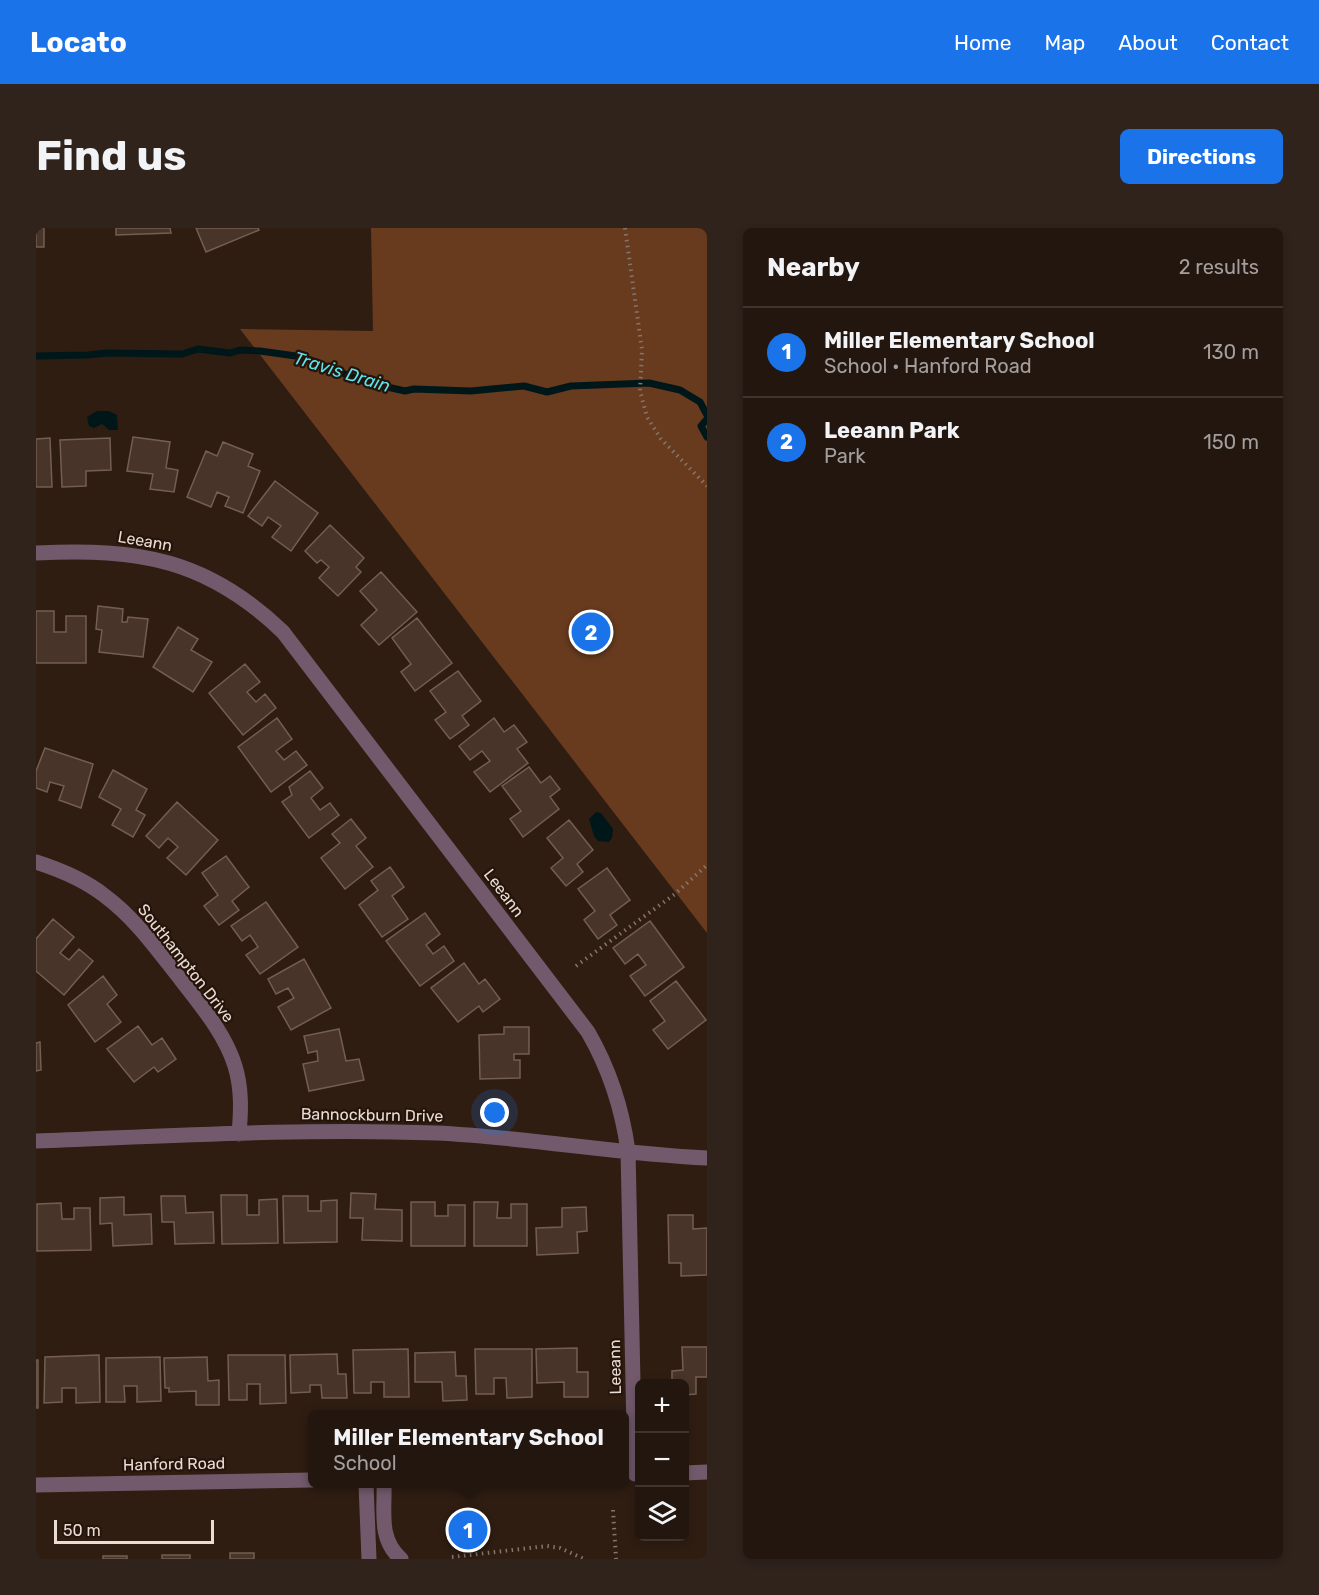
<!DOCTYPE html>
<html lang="en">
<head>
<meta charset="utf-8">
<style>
	:root { --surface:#23160e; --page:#2f231c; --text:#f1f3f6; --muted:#a39f9e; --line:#40352e; --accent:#1a73e8 }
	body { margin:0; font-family:Rubik,sans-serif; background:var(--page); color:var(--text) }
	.controls { position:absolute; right:18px; bottom:18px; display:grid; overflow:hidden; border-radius:9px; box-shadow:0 3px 9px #0003 }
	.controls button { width:54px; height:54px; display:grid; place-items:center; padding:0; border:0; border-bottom:2px solid var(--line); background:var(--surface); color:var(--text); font:30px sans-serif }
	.scale { position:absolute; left:18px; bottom:15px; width:160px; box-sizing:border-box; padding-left:6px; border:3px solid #e9dcd5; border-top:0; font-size:16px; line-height:21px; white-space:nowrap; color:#e9dcd5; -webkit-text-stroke:4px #251409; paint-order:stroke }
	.you { position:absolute; left:459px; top:885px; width:21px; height:21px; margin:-15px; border:4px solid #fff; border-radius:50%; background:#1a73e8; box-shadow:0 0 0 9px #1a73e833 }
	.badge { display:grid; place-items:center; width:39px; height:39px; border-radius:50%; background:var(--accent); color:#fff; font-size:20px; font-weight:700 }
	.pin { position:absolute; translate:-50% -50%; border:3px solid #fff; box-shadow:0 2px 6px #0006 }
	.popup { position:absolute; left:272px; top:1182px; width:321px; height:78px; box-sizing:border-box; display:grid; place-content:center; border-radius:9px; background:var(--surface); filter:drop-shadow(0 2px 4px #0005); font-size:20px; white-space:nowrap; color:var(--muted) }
	.popup b { font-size:22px; color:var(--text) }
	.popup::after { content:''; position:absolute; left:50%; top:100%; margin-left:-12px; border:12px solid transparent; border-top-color:var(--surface) }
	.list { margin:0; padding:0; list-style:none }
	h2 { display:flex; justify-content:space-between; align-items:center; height:78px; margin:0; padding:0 24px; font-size:26px }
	h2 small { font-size:20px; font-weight:400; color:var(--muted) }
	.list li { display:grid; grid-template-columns:39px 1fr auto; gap:18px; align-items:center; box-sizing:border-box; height:90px; padding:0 24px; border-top:2px solid var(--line) }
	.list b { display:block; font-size:22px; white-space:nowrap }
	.list p { margin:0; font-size:20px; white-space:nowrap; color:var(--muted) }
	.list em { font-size:20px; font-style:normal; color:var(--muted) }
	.icon { flex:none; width:33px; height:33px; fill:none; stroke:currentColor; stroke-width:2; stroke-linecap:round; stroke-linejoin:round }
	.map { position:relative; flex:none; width:671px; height:1331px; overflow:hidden; border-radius:9px }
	header { display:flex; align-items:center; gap:36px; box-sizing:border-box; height:84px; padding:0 30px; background:var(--accent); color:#fff }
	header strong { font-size:28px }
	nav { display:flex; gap:33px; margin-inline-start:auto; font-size:21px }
	.intro { display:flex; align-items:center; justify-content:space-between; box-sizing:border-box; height:144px; padding:0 36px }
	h1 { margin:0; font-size:42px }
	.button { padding:15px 27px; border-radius:9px; background:var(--accent); color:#fff; font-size:21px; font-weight:700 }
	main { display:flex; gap:36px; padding:0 36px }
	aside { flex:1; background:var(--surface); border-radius:9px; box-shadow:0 3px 9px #0003 }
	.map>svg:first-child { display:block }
</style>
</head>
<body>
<header>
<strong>Locato</strong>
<nav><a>Home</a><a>Map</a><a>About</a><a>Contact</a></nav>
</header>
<div class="intro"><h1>Find us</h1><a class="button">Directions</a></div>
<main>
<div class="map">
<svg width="671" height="1331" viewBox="0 0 671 1331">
	<rect width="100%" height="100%" fill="#2f1d12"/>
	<path fill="#683b1f" d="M335 0H671V705L204 101 337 103Z"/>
	<path fill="#00171a" d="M61 183H73L81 187 82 202H73L66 196 58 200 53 198 51 189Z
		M560 584 565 585 577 601 576 610 573 614 562 613 558 608 553 591Z"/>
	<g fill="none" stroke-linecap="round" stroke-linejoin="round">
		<path stroke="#00171a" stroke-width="7" d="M0 128 52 127 71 125 146 126 162 121 194 125 204 122 224 123 267 129 329 154 369 163 378 161 435 163 488 158 511 164 535 158 613 155 644 162 664 174 671 187
			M671 191 665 198 671 209"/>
	</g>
	<path fill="#483429" stroke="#745e52" stroke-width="1.5" d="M0 0H8V19H0Z
		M80 0H134L135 5 80 7Z
		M160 0H222L223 2 170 24Z
		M97 209 134 214 130 240 142 242 138 264 114 261 117 246 91 243Z
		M14 210 16 259H0V211Z
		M74 210 75 242 50 243V258L26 259 24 212Z
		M187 214 217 226 212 238 224 243 207 285 189 278 193 269 181 264 175 279 151 269 170 223 181 228Z
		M239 253 282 285 255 323 236 309 245 298 232 289 226 298 212 288Z
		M294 297 328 330 320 339 325 344 302 368 283 350 293 339 285 332 281 335 269 323Z
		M345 344 381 384 343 417 325 397 341 382 324 363Z
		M62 378 87 381 86 394H91L92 389 112 391 107 429 63 424 66 402 60 401Z
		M0 383H18V404H30V388H50V435H0Z
		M381 390 416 435 379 463 365 444 375 436 356 410Z
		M142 399 162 411 155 422 176 434 157 464 117 439Z
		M209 436 224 454 211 464 220 474 229 466 240 480 207 507 173 465Z
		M422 443 445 473 426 488 433 497 414 511 399 492 410 484 394 463Z
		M241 490 256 511 240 523 248 532 260 523 271 537 235 564 202 519Z
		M458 490 468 504 478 497 491 514 481 521 492 535 454 564 438 544 454 533 446 523 434 532 423 518Z
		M9 520 57 536 45 580 23 572 28 558 14 554 11 564 0 560V543Z
		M493 539 505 555 514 548 524 561 514 569 523 581 487 609 474 591 485 583 466 558Z
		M77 542 111 561 100 582 109 587 97 609 76 597 85 581 63 569Z
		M274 543 287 560 275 570 284 582 294 575 303 587 273 610 246 574 256 567 253 559Z
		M141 574 182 612 150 647 131 630 142 619 132 610 123 620 110 608Z
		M315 591 330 610 320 618 337 639 309 661 285 630 304 615 296 606Z
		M533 592 557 622 541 636 547 644 530 658 515 640 527 630 511 610Z
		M190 628 213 659 196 673 203 682 183 697 168 678 182 667 166 645Z
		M354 639 368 659 356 668 372 691 346 709 323 677 342 662 335 653Z
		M571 640 594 672 574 687 581 697 562 711 548 692 559 683 542 661Z
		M230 674 262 719 224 746 210 727 222 719 214 707 206 713 195 698Z
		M389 685 404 706 390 717 397 726 408 718 418 733 384 758 350 713Z
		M17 691 38 709 24 725 33 732 43 721 57 733 28 767 0 743V711Z
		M614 693 648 739 609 768 594 748 610 737 602 726 589 736 577 720Z
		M268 731 295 780 255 802 242 779 258 770 252 760 240 766 232 751Z
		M428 735 443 756 449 751 464 771 447 784 443 778 422 794 395 760Z
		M67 748 81 767 71 776 85 794 59 814 32 777Z
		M640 753 670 792 632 821 617 802 629 793 614 773Z
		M102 798 116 817 126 810 140 831 122 844 118 839 98 854 71 821Z
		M468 799H493V826H478V832H484V850L444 851 443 807 468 806Z
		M303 801 310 833 323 831 328 852 273 863 267 836 282 833 281 823 272 825 268 808Z
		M4 814 5 842 0 843V815Z
		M315 965 340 966 339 981 366 982V1013L326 1012 327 990H314Z
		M185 967H211V987H223V972L241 971 242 1015 186 1016Z
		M125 968H149L150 985 177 984 178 1015 139 1016 138 994H126Z
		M247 968H272V983H285V973L301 972V1014L248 1015Z
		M88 969V987L115 986 116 1016 77 1018 76 995 64 996V970Z
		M375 974H399V988H412V977H429V1018H375Z
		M438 974H462L461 990H475V976H491V1018H438Z
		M25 975 26 991H38V980H54L55 1022 1 1023V976Z
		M550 979 551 1003 541 1004 542 1025 501 1027 500 1000 526 999V980Z
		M632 987H657V1001L671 1000V1047L645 1048V1035H633Z
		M646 1119H671V1149H660V1166L648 1167V1156H636V1143L647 1142Z
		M541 1120V1144H552V1169H528V1154L501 1155 500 1121Z
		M372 1121 373 1169H348V1154H335V1165H318L317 1122Z
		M439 1121H496V1169L471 1170 470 1150H458V1166H440Z
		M419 1124 420 1148H430L431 1172 407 1173 406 1154H379V1125Z
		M301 1126 302 1146H310L311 1170H286L285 1157H274V1164L255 1165 254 1127Z
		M63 1127 64 1174 40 1175V1160H26V1174L8 1175 9 1129Z
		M192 1127H249L250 1175 224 1176V1156H211V1172H193Z
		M124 1129 125 1173 101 1174V1158H88L89 1174H70V1130Z
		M171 1129 172 1153 183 1152V1177H160V1163L133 1164V1160H129L128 1130Z
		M0 1132H2V1180H0Z
		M194 1325H218V1331H194Z
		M126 1327H154V1331H126Z
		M67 1328H91V1331H67Z"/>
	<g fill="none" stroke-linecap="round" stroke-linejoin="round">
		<path stroke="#85756c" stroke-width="4" stroke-dasharray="1.5 4.5" stroke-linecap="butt" d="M589 0 606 122 604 163 611 189 625 211 671 258
			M540 738 639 666 671 637
			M577 1282 580 1331
			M416 1329 511 1318 524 1320 548 1331"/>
		<path stroke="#725a6c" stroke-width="15" d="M0 325C103 320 171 331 247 404L552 804C574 842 586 879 592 923L599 1246
			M0 634C25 642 49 652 69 668 100 691 122 723 146 753 166 779 189 806 199 838 206 861 205 883 203 906
			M0 913C133 908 267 900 400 905 491 909 580 926 671 930
			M648 1245 671 1244
			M330 1256 333 1331
			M348 1256C349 1283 342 1311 365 1331
			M0 1257 276 1252"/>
	</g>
	<g text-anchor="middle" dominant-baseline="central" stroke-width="4.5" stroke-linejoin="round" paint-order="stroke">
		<g font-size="16" fill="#e9dcd5" stroke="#251409">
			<text transform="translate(109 313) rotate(10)">Leeann</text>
			<text transform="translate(468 665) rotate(53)">Leeann</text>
			<text transform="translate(150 735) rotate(52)">Southampton Drive</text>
			<text transform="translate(336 887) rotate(1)">Bannockburn Drive</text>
			<text transform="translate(579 1139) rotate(-91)">Leeann</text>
			<text transform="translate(138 1236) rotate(-1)">Hanford Road</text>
		</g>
		<g font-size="18" font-style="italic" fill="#5ae4f0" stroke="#251409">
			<text transform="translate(306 144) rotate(17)">Travis Drain</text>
		</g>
	</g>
</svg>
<div class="controls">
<button>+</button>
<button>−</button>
<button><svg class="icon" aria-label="layers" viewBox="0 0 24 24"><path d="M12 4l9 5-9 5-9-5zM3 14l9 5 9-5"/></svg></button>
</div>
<div class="scale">50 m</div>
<div class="you"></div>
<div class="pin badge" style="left:432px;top:1302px">1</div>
<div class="popup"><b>Miller Elementary School</b>School</div>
<div class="pin badge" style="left:555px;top:404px">2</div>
</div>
<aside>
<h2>Nearby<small>2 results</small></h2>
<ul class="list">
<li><span class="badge">1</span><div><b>Miller Elementary School</b><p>School · Hanford Road</p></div><em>130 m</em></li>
<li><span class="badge">2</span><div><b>Leeann Park</b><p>Park</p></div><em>150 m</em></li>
</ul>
</aside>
</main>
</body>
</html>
